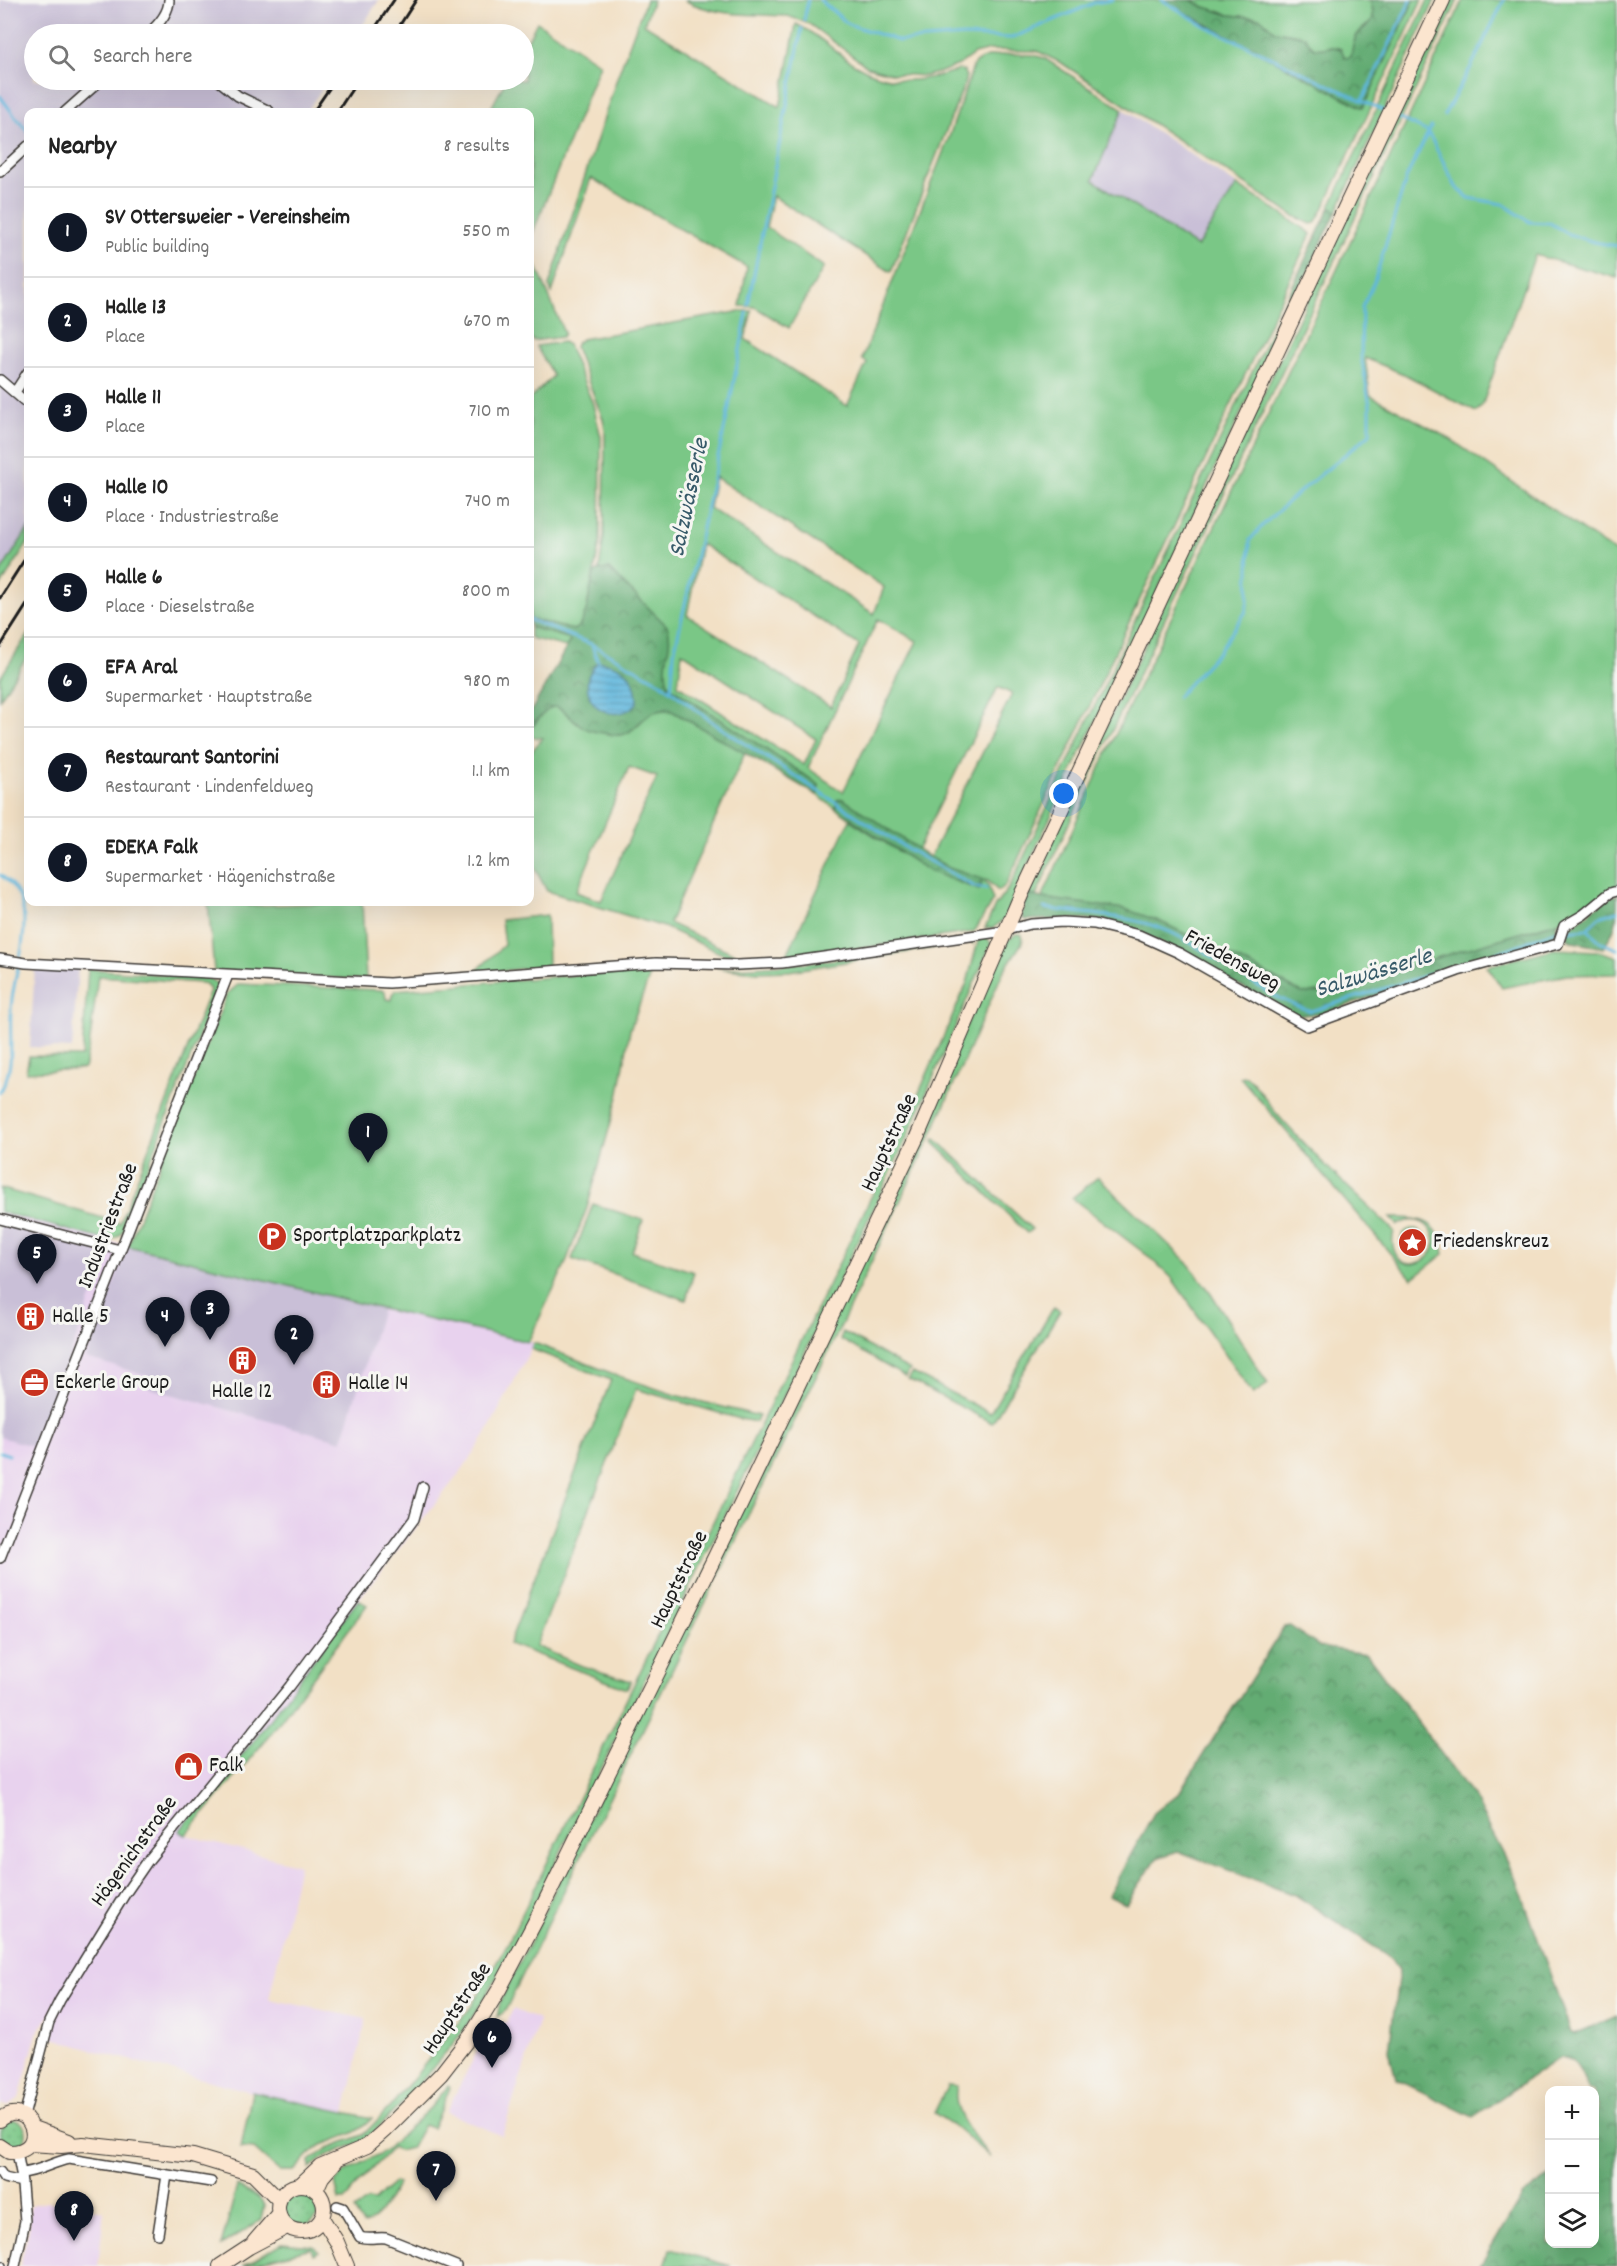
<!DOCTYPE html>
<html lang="en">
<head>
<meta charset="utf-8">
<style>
	:root { --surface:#fff; --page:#f2f2f2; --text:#222; --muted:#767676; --line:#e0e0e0; --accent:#111827 }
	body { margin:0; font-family:Dekko,sans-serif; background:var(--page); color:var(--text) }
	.controls { position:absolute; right:18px; bottom:18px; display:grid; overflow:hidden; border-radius:12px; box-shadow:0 6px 24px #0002 }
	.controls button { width:54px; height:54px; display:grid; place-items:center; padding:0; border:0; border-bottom:2px solid var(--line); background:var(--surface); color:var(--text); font:30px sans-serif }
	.you { position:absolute; left:1064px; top:794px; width:21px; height:21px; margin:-15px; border:4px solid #fff; border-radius:50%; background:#1a73e8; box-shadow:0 0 0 9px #1a73e833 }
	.badge { display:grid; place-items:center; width:39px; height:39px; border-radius:50%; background:var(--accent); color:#fff; font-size:20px; font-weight:700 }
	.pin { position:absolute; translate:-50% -50px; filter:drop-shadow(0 2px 3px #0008) }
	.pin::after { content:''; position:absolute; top:32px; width:21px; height:18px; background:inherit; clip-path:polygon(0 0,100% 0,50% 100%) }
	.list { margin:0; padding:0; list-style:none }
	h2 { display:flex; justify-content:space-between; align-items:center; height:78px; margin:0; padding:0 24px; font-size:26px }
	h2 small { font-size:20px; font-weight:400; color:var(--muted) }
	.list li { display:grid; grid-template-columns:39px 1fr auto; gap:18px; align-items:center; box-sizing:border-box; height:90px; padding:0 24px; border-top:2px solid var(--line) }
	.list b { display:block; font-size:22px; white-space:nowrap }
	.list p { margin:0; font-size:20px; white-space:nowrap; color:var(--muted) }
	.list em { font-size:20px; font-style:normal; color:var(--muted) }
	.icon { flex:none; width:33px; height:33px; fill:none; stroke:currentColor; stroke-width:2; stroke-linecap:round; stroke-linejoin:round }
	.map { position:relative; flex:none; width:1617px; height:2266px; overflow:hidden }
	.search { position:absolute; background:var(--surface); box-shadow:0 6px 24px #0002; left:24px; top:24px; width:510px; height:66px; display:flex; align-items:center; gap:15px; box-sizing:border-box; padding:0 21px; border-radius:33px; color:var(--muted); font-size:22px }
	.panel { position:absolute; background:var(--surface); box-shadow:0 6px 24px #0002; left:24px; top:108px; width:510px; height:798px; border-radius:12px }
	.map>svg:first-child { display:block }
</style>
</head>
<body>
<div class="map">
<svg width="1617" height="2266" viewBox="0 0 1617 2266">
	<defs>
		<pattern id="forest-crowns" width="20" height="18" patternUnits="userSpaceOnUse" patternTransform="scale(1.5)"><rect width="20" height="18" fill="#63ac73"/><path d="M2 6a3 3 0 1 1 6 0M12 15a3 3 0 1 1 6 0" fill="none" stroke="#518b5e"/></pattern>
		<pattern id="garden-dots" width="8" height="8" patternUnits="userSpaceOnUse" patternTransform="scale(1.5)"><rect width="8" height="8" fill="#7ac786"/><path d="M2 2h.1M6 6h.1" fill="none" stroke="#69aa73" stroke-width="1.8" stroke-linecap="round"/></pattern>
		<pattern id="water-rules" width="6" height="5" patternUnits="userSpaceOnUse" patternTransform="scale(1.5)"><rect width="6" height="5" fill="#60b7dd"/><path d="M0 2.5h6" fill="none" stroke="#4e94b2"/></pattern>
	</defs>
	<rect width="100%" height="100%" fill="#f6f6f2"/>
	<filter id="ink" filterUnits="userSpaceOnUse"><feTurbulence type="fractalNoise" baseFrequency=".0167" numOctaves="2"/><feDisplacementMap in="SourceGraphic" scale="12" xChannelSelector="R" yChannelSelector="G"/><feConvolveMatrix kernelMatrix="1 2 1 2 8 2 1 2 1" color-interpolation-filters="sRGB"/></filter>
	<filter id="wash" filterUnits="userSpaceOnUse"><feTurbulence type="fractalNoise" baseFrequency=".008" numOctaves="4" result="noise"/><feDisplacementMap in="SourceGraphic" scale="24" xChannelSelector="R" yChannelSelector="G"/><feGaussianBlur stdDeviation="1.35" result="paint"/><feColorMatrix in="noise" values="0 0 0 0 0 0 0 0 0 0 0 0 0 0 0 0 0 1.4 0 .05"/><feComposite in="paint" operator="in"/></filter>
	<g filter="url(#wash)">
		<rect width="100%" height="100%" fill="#f2e0c5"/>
		<path fill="#e8d2ee" d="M0 1212 100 1239 382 1309 534 1343 485 1436 459 1474 358 1600 255 1739 179 1831 186 1835 299 1865 269 1999 366 2019 345 2112 252 2092 92 2050 50 2037 59 2003 37 2033 19 2098 9 2106 0 2105Z
			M513 2009 539 2020 502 2136 446 2112 489 2029 507 2022Z
			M48 2202 104 2211 98 2266H20L29 2229 30 2205Z"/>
		<path fill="#c9bfd7" d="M0 0H379L357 34H34V80H328L306 112H28V529L0 573Z
			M1123 109 1237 185 1197 247 1092 180Z
			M35 966 78 969 72 1049 30 1047Z
			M0 1224 96 1249 104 1263 36 1447 0 1437Z
			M128 1246 382 1309 342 1441 149 1388 152 1377 86 1358Z"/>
		<path fill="#7ac786" stroke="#4b7251" stroke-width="1.5" fill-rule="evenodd" d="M646 0H653L644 24 780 107 796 24C818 34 834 51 854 64 890 86 921 83 958 70L964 71 966 76 964 85 891 272 773 196 766 227 824 267 789 328 755 307 740 306 747 267 591 178 552 293 549 286 618 75Z
			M684 0H1161L1363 107 1414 0H1422L1323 209 1315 223 1311 224 1292 215 1063 64 1037 51 990 50 974 54 960 64 941 72 925 76 894 74 868 67 809 24 788 16C752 14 717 17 684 0Z
			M1191 0H1370C1379 30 1367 18 1356 37 1353 42 1352 51 1351 57L1345 58 1341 49C1320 41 1319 60 1304 36L1275 31 1260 18 1229 15 1202 6Z
			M1428 0H1435L1336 213 1333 209H1329Z
			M1450 0H1458L1085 788 1036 896 1027 894Z
			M1463 0H1617V278L1535 255 1482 406 1476 412 1406 375 1365 358 1370 395 1450 439 1617 554V888L1579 914 1557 922 1322 992 1302 993 1255 968 1042 898 1103 761 1381 177Z
			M537 22 600 64 530 240V112H489L506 80H524V47Z
			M1012 54 1033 55 1044 58 1123 109 1093 180 1197 247 1237 185 1308 231 1311 234 1006 885 998 891 988 881 984 880 988 885 993 900 976 929 973 932 785 959 850 820 929 871 979 890 981 888 930 857 1012 694 998 687 918 849 843 799 837 800 836 809 817 795 819 785 805 775 669 686 665 676V666L609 569 599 570 604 536 605 431 603 419 575 347 577 342 582 339 742 311H752L745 339 847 406 867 363 862 359 949 137 974 64C984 55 998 55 1012 54ZM715 477 884 587 874 614 709 508ZM701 544 859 645 831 707 687 615ZM878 619 917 641 843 792 808 768ZM682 652 816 739 804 765 678 685Z
			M530 250 564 333 562 337 533 341 530 336Z
			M1286 300 1288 303H1293L1033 854 1005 919 993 928H985L995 906 1010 886Z
			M563 342 568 345 593 404 601 437 600 542 586 612 579 627 573 630 530 619V399L553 376 536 346Z
			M28 529V543L0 587V573Z
			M530 627 568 638 570 641 566 647 530 638Z
			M28 634V655L0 699V678Z
			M552 706C567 710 567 716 578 724 583 728 608 734 615 735 640 737 642 704 672 711L745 753 669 923 739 956 758 961 734 963 729 957 664 927 547 891 530 859V753L543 738 530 737V727L533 726 546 709ZM629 767 657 777 601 901 576 892Z
			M208 902H250L249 906 362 902 366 980 214 971Z
			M547 915 548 966 473 974 504 945 501 920Z
			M1016 934H1021L1023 938 1022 943 1003 972 930 1138 839 1330 508 2005 505 2011 497 2017 500 2002 526 1950 1006 942Z
			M987 937 991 944 908 1136 795 1373 516 1943 486 1996 461 2034 411 2094 375 2131 363 2141 326 2156 310 2168V2161L328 2148 363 2135 391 2106 471 2007 509 1941 893 1152 967 983 978 941 980 938Z
			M973 939V944L971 942 789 971 757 972 717 968C804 967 888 952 973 939Z
			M1554 949 1598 951 1615 956 1617 957V974L1567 975 1502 988 1487 966Z
			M88 969 208 978 217 984V989L124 1229 120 1235 109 1241 0 1212V1188L120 1223 210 990 206 984 201 983 98 976 90 1041 84 1069 26 1072 29 1056 82 1057Z
			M645 969 649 974V978L630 1030 619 1093 587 1208 565 1265 528 1342 382 1309 128 1246 227 994 239 984 382 990 385 991 386 999 391 1000 392 994 396 990Z
			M1244 1076C1252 1077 1269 1105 1276 1113 1312 1155 1354 1192 1394 1231 1388 1251 1402 1273 1424 1260 1449 1244 1426 1208 1398 1225L1391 1218C1421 1217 1440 1220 1444 1254L1412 1279 1240 1077Z
			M935 1138 1032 1229 1027 1233 933 1142Z
			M1098 1177 1188 1263 1211 1293 1268 1384 1253 1394 1171 1277 1152 1259 1072 1198Z
			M593 1204 643 1220 632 1252 694 1272 686 1300 572 1259Z
			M1401 1241a12 12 0 1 1 24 0a12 12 0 1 1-24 0Z
			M1054 1307 1060 1311 992 1423 908 1379 913 1373 990 1413Z
			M843 1332 910 1370 905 1377 840 1339Z
			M534 1343 619 1376 675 1395 759 1416 756 1422 740 1419 636 1389 536 1646 582 1666 631 1681 627 1689 509 1644 611 1380 531 1349Z
			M358 1600 367 1605 269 1736 186 1835 179 1831 255 1739Z
			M948 2085 957 2086C950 2113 975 2137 990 2157L953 2125 934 2113Z
			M448 2086 450 2088 432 2128 424 2125 411 2148 399 2151 393 2147 352 2190 350 2195 345 2200H339L335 2182 344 2173 386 2150 430 2108Z
			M252 2092 372 2118C356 2136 343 2136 322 2145 310 2151 303 2162 294 2171H279L254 2149 241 2148Z
			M394 2182 398 2184C391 2194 376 2224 363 2225L354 2210 368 2200 375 2201Z
			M237 2186 259 2198 264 2205 261 2220 221 2246Z
			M282 2243 313 2246 319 2251 313 2254 311 2248 243 2266Z
			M670 2249 731 2266H665Z"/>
		<path fill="url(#forest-crowns)" stroke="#406448" stroke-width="1.5" d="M1161 0H1191L1202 6 1229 15 1260 18 1275 31 1304 36C1319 60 1320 41 1341 49L1345 58 1351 57C1352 51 1353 42 1356 37 1368 18 1379 29 1370 0H1414L1363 108Z
			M1333 208 1336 213 1293 303H1288L1286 300 1329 209Z
			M609 569 667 626C675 642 660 664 669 686L805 775 819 785 817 795 672 711C642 704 639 737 615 735 604 733 587 732 579 724 554 703 556 699 532 726L530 727V713L570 641 568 638 530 627V619L573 630 579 627 586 612 594 573 599 570Z
			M843 799 930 857 949 868 982 879 981 888 979 890 929 871 836 809 837 800Z
			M1027 894 1042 898 1125 909 1159 921 1255 968 1302 993 1322 992 1557 922 1556 934 1541 945 1445 971 1323 1014 1297 1015 1283 1009 1138 931 1110 922 1084 919 1025 920 1021 916Z
			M1617 895C1617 918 1617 930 1603 948L1573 942 1568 939 1567 933 1571 926 1612 896Z
			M1290 1626 1320 1647 1367 1654 1473 1796 1517 1880 1571 2033 1575 2034 1617 2016V2266H1480L1523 2195 1549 2177 1550 2244H1594V2136L1597 2106 1595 2100 1594 2090H1589C1582 2077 1577 2055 1559 2058L1473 2117 1396 2079 1389 2051 1399 1970 1387 1955 1297 1896 1178 1851 1157 1858 1126 1904 1108 1896 1154 1813 1179 1793 1284 1627Z"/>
		<path fill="url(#garden-dots)" stroke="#4b7251" stroke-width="1.5" d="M0 2133a13 13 0 1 1 26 0a13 13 0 1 1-26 0Z
			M283 2208a18 18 0 1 1 36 0a18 18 0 1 1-36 0Z"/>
		<path fill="url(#water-rules)" stroke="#3e6a7c" stroke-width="1.5" d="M598 661C624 666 637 674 637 703 617 726 582 708 588 678 589 672 594 666 598 661Z"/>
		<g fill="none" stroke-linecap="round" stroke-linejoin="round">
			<path stroke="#60b7dd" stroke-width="3" d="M820 0 848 24 899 41 965 36 1012 38 1094 3 1113 0
				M1162 0 1205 26 1386 112
				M804 20 808 0
				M0 96 14 115 28 131
				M1362 101 1411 0
				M1444 115 1471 67 1504 0
				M1394 116 1428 132 1456 187 1469 198 1503 204 1530 222 1550 223 1568 234 1594 242 1617 246
				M748 305 802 28
				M530 620 591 644 661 683 715 724 906 848 975 887 986 889
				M592 646 598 661
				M671 691 674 653 727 417 747 313
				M1177 697 1218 652 1245 613 1248 601 1250 540 1263 525 1291 499 1370 434V406L1361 356 1362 307 1374 282 1407 176 1431 127
				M0 875C46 903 12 970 11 1010 9 1038 16 1067 0 1092
				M1044 908C1086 915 1130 914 1170 932 1219 955 1259 995 1311 1011L1490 956 1552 932 1559 931
				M1587 929 1599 917 1617 911
				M1565 931 1587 929 1602 943 1617 949
				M0 1452 9 1455"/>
		</g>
	</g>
	<g filter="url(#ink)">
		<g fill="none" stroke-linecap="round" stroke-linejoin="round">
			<defs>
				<path id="street" d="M156 26 166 34
					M148 34C157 26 169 13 169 0
					M218 80 238 96 269 111
					M65 112 101 80
					M0 172 28 146
					M0 380 28 404
					M15 392 28 372
					M0 959 26 963 389 983 656 963 737 965 782 963 998 932 1031 924 1063 922 1094 924 1139 935 1179 953 1307 1026 1458 971 1558 944 1564 926 1583 915 1610 893 1617 891
					M0 1219 120 1250
					M0 1558 228 975
					M24 2116 49 2022 60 2000 125 1894 147 1862 290 1686 414 1519 423 1487
					M0 2172 4 2178 22 2182
					M21 2173C39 2172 52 2162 69 2159L211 2182
					M337 2206 343 2208 360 2237C368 2240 377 2237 386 2238L456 2266
					M158 2234 167 2175
					M0 2266H1
					M15 2266 25 2221 21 2173 17 2152"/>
				<path id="secondary" d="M0 2120C29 2095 52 2153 9 2152L0 2146
					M33 2128 69 2141
					M30 2144 61 2146 83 2144 193 2156 253 2174 279 2200
					M301 2184 320 2166 367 2146 385 2130 441 2074 472 2034 500 1988 537 1918 739 1508 917 1137 1022 893 1443 0
					M278 2208a23 23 0 1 1 46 0a23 23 0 1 1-46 0Z
					M316 2190 322 2177 336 2161
					M322 2218 337 2242 347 2266
					M254 2242 278 2214
					M220 2266 249 2247 287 2227"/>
			</defs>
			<use href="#street" stroke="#3c3935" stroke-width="12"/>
			<use href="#secondary" stroke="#3c3935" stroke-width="16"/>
			<use href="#street" stroke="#fff" stroke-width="9"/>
			<use href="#secondary" stroke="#fbe5cf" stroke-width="14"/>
			<path stroke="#1c1c1c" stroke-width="3" d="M371 34 394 0
				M394 34 416 0
				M313 112 335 80
				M337 112 358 80
				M0 598 28 554
				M0 647 28 603"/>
		</g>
	</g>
	<defs>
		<symbol id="parking-disc" viewBox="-11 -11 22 22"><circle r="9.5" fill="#c8321e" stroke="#f6f6f2"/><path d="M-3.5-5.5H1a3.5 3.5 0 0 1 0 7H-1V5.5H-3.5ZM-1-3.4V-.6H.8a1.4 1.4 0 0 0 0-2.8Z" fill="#fff"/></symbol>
		<symbol id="sight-disc" viewBox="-11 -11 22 22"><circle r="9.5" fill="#c8321e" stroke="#f6f6f2"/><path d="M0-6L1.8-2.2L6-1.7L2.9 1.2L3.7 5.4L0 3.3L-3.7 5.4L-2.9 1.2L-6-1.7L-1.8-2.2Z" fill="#fff"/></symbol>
		<symbol id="building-disc" viewBox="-11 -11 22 22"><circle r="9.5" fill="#c8321e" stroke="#f6f6f2"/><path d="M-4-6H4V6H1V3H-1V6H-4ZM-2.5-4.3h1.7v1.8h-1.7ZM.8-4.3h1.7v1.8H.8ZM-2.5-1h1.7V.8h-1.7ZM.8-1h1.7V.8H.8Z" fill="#fff"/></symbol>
		<symbol id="office-disc" viewBox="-11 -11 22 22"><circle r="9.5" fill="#c8321e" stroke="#f6f6f2"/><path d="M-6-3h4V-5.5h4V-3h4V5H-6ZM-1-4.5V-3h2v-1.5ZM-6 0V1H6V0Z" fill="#fff"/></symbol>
		<symbol id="shop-disc" viewBox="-11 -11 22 22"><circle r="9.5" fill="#c8321e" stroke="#f6f6f2"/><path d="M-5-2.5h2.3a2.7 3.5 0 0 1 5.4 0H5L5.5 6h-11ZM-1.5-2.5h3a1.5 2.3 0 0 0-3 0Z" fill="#fff"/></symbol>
	</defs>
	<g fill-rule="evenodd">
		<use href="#parking-disc" x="256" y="1220" width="33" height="33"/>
		<use href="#sight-disc" x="1396" y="1226" width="33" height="33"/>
		<use href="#building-disc" x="14" y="1300" width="33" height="33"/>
		<use href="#building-disc" x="226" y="1344" width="33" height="33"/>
		<use href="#office-disc" x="18" y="1366" width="33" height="33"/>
		<use href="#building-disc" x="310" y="1368" width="33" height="33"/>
		<use href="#shop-disc" x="172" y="1750" width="33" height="33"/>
	</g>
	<g text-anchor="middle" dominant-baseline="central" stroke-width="6" stroke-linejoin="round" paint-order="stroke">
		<g font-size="22" fill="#1c1c1c" stroke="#f6f6f2">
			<text transform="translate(1232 961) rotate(29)">Friedensweg</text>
			<text transform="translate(890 1143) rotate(-65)">Hauptstraße</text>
			<text transform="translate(109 1226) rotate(-69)">Industriestraße</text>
			<text transform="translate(680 1580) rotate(-64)">Hauptstraße</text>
			<text transform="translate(135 1852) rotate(-54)">Hägenichstraße</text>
			<text transform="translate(458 2009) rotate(-56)">Hauptstraße</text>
		</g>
		<g font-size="22" fill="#1c1c1c" stroke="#f6f6f2" text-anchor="start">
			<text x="293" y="1236">Sportplatzparkplatz</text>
			<text x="1433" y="1242">Friedenskreuz</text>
			<text x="52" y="1317">Halle 5</text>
			<text x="55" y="1383">Eckerle Group</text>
			<text x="348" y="1384">Halle 14</text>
			<text x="242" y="1392" text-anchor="middle">Halle 12</text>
			<text x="209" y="1766">Falk</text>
		</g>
		<g font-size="24" font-style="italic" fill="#375a69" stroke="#f6f6f2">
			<text transform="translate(690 498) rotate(-78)">Salzwässerle</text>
			<text transform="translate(1374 974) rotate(-17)">Salzwässerle</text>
		</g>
	</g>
</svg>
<div class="controls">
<button>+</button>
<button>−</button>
<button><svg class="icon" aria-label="layers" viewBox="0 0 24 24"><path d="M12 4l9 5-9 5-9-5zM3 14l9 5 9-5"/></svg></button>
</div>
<div class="you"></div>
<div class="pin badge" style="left:368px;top:1163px">1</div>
<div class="pin badge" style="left:294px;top:1365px">2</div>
<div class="pin badge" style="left:210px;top:1340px">3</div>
<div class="pin badge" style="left:165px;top:1347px">4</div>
<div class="pin badge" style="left:37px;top:1284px">5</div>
<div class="pin badge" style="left:492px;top:2068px">6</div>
<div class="pin badge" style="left:436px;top:2201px">7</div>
<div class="pin badge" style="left:74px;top:2241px">8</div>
<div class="search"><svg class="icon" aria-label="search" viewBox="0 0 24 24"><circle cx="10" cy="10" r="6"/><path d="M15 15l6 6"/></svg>Search here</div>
<section class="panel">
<h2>Nearby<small>8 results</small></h2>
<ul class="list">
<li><span class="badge">1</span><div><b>SV Ottersweier - Vereinsheim</b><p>Public building</p></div><em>550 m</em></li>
<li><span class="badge">2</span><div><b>Halle 13</b><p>Place</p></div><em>670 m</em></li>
<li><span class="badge">3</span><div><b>Halle 11</b><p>Place</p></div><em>710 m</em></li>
<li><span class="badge">4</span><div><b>Halle 10</b><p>Place · Industriestraße</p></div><em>740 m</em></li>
<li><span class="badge">5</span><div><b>Halle 6</b><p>Place · Dieselstraße</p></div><em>800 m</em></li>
<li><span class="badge">6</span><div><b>EFA Aral</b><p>Supermarket · Hauptstraße</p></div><em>980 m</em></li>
<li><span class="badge">7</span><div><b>Restaurant Santorini</b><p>Restaurant · Lindenfeldweg</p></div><em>1.1 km</em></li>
<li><span class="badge">8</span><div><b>EDEKA Falk</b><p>Supermarket · Hägenichstraße</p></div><em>1.2 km</em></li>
</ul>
</section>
</div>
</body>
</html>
